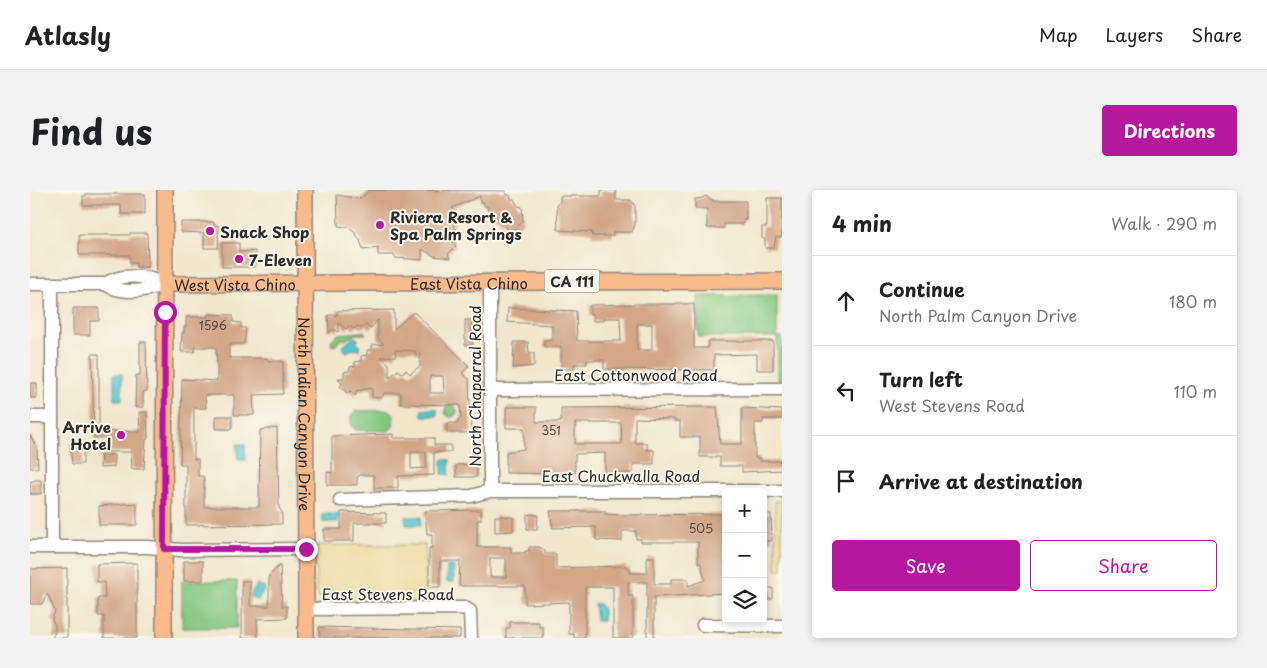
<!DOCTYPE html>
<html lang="en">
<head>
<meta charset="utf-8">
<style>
	:root { --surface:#fff; --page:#f2f2f2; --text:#202124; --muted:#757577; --line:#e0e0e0; --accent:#b5179e }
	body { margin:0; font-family:"Playpen Sans",sans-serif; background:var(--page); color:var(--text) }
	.controls { position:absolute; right:15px; bottom:15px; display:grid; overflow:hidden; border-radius:5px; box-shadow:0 2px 8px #0003 }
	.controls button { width:45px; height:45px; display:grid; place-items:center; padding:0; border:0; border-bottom:1px solid var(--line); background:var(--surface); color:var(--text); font:25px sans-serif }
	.stop { position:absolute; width:15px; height:15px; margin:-11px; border:4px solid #b5179e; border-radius:50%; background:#fff }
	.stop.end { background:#b5179e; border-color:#fff; box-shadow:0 1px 5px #0008 }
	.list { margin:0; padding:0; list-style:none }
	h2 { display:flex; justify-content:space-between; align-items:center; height:65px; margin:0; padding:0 20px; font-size:21px }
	h2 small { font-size:16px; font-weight:400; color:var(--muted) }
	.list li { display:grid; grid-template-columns:32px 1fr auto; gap:15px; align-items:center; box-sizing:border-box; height:90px; padding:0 20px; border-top:1px solid var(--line) }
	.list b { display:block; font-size:19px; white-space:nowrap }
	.list p { margin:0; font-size:16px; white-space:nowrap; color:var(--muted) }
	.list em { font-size:16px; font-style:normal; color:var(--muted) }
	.actions { display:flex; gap:10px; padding:15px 20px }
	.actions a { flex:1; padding:11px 0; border:1px solid var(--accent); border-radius:5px; text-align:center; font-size:18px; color:var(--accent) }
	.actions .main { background:var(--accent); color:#fff }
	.icon { flex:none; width:28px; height:28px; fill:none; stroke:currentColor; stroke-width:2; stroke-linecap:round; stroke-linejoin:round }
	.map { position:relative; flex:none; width:752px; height:448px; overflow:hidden; border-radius:5px }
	header { display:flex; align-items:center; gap:30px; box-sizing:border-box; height:70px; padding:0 25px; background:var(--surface); border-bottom:1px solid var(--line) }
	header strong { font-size:24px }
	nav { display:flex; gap:28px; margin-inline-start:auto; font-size:18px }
	.intro { display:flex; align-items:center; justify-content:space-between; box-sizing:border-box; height:120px; padding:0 30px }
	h1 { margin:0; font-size:35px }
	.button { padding:12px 22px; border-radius:5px; background:var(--accent); color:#fff; font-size:18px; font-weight:700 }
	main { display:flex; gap:30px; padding:0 30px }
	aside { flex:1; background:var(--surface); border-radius:5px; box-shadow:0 2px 8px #0003 }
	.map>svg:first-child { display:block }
</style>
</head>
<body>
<header>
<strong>Atlasly</strong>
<nav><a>Map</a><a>Layers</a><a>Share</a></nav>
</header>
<div class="intro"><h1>Find us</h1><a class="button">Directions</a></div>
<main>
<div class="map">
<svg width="752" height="448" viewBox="0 0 752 448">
	<rect width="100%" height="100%" fill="#fbf7ec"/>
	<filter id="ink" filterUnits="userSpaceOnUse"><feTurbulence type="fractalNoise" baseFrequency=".02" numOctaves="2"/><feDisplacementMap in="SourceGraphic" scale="10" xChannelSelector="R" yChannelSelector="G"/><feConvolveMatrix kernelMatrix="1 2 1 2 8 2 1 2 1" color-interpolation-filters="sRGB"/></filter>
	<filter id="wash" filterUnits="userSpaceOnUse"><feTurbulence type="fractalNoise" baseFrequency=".0096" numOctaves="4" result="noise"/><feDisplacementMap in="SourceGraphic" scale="20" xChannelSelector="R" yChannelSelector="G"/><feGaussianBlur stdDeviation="1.12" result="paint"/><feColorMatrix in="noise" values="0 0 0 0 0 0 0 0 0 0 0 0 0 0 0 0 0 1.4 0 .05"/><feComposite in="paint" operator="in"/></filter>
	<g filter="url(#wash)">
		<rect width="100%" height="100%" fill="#f2e6cd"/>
		<path fill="#82c680" stroke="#567856" d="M747 105V147H752V191H748L747 147H668V106Z
			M330 142 334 141 336 144H326L315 150 311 149 305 156 301 155 302 149 309 144Z
			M415 221a6 6 0 1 1 12 0a6 6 0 1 1-12 0Z
			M359 220 364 224 363 236 359 241 326 240 321 236V225L325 221Z
			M152 391H207V438H152Z"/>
		<path fill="#eeda9e" stroke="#8c8264" d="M745 311H752V380H746Z
			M286 355H395V412L292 410 286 402Z"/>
		<path fill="#58c6cd" stroke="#42787c" d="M324 147 328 149 327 154 331 156 329 160 323 159 316 162 313 156Z
			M84 184H92V210H84Z
			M392 219H407V226H392Z
			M207 254H215L216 270H208Z
			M415 269 420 270 419 285 412 284V270Z
			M292 324H308V332H293Z
			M375 327H391V335H376Z
			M417 376H424V392H417Z
			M227 394 235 398 227 411 220 406Z
			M564 413 569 414 573 419V431H566Z"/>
		<g id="blocks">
			<path fill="#d2a687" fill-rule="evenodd" d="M339 0 476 1 477 5H480L481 9H484L488 16 492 17 493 32 483 40H478L473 32H470L469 28H465V24H462V20H458L457 16H454V12H450V6L422 18 426 22 424 25 426 27 424 36 426 39 423 42 426 44 423 52 426 56 418 64 420 68 404 66 392 59V70L365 68 364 65H348V58L333 60 330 50 325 43 318 37 308 36 307 5 331 9Z
				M571 0H586V10H601L605 16V35L602 42H583V46H562V42L528 40 527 16 530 12V6H571Z
				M56 4H115V24H91V15H53V6H56Z
				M675 6 684 11H716V30H713V34H694V38H677V19H665V9L673 8Z
				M737 8H752V47H746L744 58H735V50L732 48V37H737Z
				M151 32H184V35L189 36 188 58H174V43L151 42Z
				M100 43H117L118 77H106V73H100V65H49V45H100Z
				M192 53H209V62L225 61V77H192Z
				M607 114H664V158H678V151H743V180H727V164L684 165V180L574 179V170H556L557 174H544V179H531V157H514V150H522V135L477 132 478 118 546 121 547 151H591L590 128H573V131H563V125H560V115ZM607 134H622V160H607Z
				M43 118H69V131H60V145H43Z
				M364 120V139L384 122 439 176 432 183 439 189 441 243H417V233H428V229H431L430 215 371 214V203H354L352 208 342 207V198L326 201V206L320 201 318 204 310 196 312 194 308 188H314V182L319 181 320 177 325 176V172L331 171V166L337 165V160H342V155L354 154 348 148V130L340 139 336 135 332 138 327 136 324 139 319 136 316 139 309 133 308 142 303 139 299 143 298 125H307V121ZM365 160 385 161V164L390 163V176L380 184 376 180 372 183 368 180 359 188V174L351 167 366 166ZM400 186H413L414 203H400Z
				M178 124 203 125V132L211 133V138H216L214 154H199V168H236L239 171H253V204L223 205 224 225H204V205H175L176 218H164V269H168V286H173L174 289V317H229L230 240 247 238 249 318 252 322V334L156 335V274H150L152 189 187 191V174L186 157H165V162H151L152 143H154V137H156V127H178Z
				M435 130H442V155H435Z
				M110 152H116L117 201 113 202V217L105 218 106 185H110Z
				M484 152H498L499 163H504V176L483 178Z
				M62 164H69V241L110 242 109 223 117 222 118 249H116L114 279H102L101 262H78V248H64Z
				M0 193H7V208H0Z
				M476 217H506V232H531V218L687 217 690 254H712V218L752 220V229H733V233H725V268H730V271H752V280L712 282V276H690V267H670V247H650V231H644V229L605 228V253H617V260H624V274H603V283H575V263L545 264V284L476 283V262L494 259V238H476ZM545 233H591L592 254H545Z
				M186 226H202V239H186Z
				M363 244V248H404V255H421V262H404V285L368 286V298H344V285H330L327 287V295H297V282L302 283V246ZM381 262H396V278L381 279Z
				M0 245 7 258 8 278H0Z
				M40 253H57V263H53V274H42Z
				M71 265H84V277L70 278Z
				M447 274V287H426V275Z
				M5 290H11V304H0V292Z
				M107 313V335H69V316Z
				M451 320V330H447V357H481V363H495V361H499V357H510L515 361V364H526V378L596 376V378H600V383H617V367H624V394H641V389H658V396L675 390 671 373H668V352H611V349H606V341H592V351L566 350V337L523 338 520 321H575V324L594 325 696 324V403L624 407V448H617V392H598V406H603V448H583V397H555V448H544V444H539V412L495 414V396H429L430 371H410V397H399V358H402V344H397L395 321ZM460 368H476V387H460Z
				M311 322 356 323V333H324V351H294V339H311Z
				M501 324 508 325 507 339H497V325Z
				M733 324H741L742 351H733Z
				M465 326 483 327V341L465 342Z
				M154 371H173V391H154Z
				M107 373V448H74V426H68V408H75L74 392H67V374Z
				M250 375 252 416H257V428L227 429 228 448H212V391H220V416H239V386Z
				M37 378V448H22L25 442V435L22 430 25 421 17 403 12 414H0V379Z
				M733 398H743V409H733Z
				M480 432H509V437H513V448H476V438H480Z
				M289 437 430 440V448H290Z"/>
		</g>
	</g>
	<g filter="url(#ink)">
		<use href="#blocks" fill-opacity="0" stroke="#8e887c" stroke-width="1"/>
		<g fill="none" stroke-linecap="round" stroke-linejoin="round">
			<defs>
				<path id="minor" d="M460 91V301
					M0 94H75C92 105 116 101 135 94
					M75 94C92 82 117 86 135 94
					M460 200 752 199
					M0 227H22
					M310 310 441 306 460 301H752
					M22 356V94
					M0 357H118L150 360 276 359
					M276 419 435 418 440 421 441 448
					M673 435 752 436"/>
				<g id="major">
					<path id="s1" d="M275 0 276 448"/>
					<path id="s2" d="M135 94 752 91"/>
					<path d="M134 448 135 0"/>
				</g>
			</defs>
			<use href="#minor" stroke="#8e887c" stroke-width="15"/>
			<use href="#major" stroke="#8e887c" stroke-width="18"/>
			<use href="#minor" stroke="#fff" stroke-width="12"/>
			<use href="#major" stroke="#fabb8c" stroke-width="15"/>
		</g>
	</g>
	<g fill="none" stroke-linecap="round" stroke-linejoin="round" filter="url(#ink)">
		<path stroke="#b5179e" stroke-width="6" d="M135 122 134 359H276"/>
	</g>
	<g fill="#b5179e" stroke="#fbf7ec" stroke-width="2">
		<circle cx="350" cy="35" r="5"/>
		<circle cx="180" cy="41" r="5"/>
		<circle cx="209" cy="69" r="5"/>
		<circle cx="91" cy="245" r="5"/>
	</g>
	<g text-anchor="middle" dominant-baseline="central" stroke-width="4" stroke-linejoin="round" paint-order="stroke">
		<g font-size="12" fill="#554a42">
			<text x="183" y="135">1596</text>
			<text x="521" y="240">351</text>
			<text x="671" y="338">505</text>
		</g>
		<rect fill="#fbf7ec" stroke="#696865" stroke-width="1" x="514.5" y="79.5" width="55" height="23" rx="4"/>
		<g font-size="14" font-weight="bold" fill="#2b2b2b">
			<text x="542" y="91">CA 111</text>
		</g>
		<g font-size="15" font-weight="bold" fill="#2b2b2b" stroke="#fbf7ec" text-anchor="start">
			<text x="360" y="26">Riviera Resort &amp;<tspan x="360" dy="17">Spa Palm Springs</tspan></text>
			<text x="190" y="41">Snack Shop</text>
			<text x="219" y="69">7-Eleven</text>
			<text x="81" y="236" text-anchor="end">Arrive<tspan x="81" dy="17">Hotel</tspan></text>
		</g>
		<g font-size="15" fill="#2b2b2b" stroke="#fbf7ec">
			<text stroke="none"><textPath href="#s2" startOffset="304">East Vista Chino</textPath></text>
			<text stroke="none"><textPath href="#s2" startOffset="70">West Vista Chino</textPath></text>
			<text x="606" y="184">East Cottonwood Road</text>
			<text transform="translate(444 196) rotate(-90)">North Chaparral Road</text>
			<text stroke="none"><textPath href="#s1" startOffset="224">North Indian Canyon Drive</textPath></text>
			<text x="591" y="285">East Chuckwalla Road</text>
			<text x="358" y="403">East Stevens Road</text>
		</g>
	</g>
</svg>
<div class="controls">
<button>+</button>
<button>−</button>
<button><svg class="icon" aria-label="layers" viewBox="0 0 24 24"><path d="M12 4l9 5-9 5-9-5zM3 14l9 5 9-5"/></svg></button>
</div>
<div class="stop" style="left:135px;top:122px"></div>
<div class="stop end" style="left:276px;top:359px"></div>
</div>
<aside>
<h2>4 min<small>Walk · 290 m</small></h2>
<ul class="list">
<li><svg class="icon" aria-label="ahead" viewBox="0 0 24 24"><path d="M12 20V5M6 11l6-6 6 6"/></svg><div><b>Continue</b><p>North Palm Canyon Drive</p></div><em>180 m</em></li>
<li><svg class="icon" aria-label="left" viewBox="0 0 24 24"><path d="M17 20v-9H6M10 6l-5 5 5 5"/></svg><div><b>Turn left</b><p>West Stevens Road</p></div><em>110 m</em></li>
<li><svg class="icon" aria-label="arrive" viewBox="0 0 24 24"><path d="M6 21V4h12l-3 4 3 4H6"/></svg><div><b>Arrive at destination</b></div></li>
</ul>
<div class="actions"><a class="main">Save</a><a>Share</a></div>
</aside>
</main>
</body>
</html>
